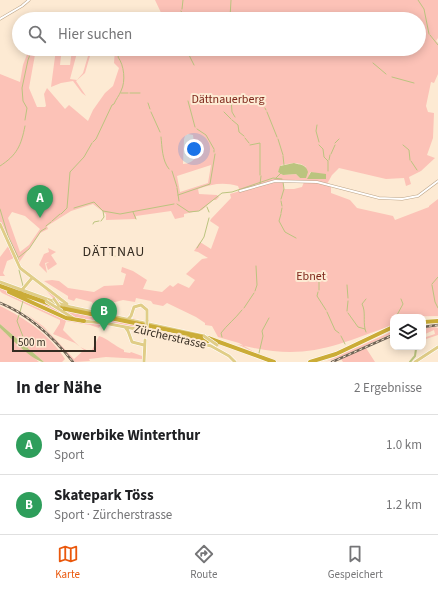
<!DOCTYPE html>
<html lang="de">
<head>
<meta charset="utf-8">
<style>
	:root { --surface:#fff; --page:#f2f2f2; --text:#202124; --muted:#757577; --line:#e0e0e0; --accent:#ea580c }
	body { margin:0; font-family:"Source Sans 3",sans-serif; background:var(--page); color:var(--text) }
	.controls { position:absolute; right:12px; bottom:12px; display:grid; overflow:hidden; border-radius:8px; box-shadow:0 2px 10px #0003 }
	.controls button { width:36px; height:36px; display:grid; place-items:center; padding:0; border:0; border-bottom:1px solid var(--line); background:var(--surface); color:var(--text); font:20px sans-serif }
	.scale { position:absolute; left:12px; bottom:10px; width:84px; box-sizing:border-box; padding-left:4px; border:2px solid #352c21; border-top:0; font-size:11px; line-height:14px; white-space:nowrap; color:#352c21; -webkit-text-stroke:3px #fdead3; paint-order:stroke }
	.you { position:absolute; left:194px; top:149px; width:14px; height:14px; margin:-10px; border:3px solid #fff; border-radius:50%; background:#1a73e8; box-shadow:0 0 0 6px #1a73e833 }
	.badge { display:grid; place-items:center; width:26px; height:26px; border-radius:50%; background:var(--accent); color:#fff; font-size:13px; font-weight:700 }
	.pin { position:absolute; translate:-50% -33px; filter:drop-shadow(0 1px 2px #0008) }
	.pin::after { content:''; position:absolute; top:21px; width:14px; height:12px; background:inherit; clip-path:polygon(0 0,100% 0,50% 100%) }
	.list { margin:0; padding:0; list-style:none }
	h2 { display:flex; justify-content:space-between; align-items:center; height:52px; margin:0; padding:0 16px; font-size:17px }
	h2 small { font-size:13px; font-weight:400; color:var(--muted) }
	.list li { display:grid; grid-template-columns:26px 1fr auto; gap:12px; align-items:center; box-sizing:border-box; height:60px; padding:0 16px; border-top:1px solid var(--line) }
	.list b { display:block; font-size:15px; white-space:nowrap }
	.list p { margin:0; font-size:13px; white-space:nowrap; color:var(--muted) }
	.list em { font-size:13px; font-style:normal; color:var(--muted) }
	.icon { flex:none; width:22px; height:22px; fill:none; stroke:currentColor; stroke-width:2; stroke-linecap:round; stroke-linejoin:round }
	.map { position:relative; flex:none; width:438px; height:362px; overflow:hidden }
	.search { position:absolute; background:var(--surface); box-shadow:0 2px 10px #0003; left:12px; right:12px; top:12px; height:44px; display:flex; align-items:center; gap:10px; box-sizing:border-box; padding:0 14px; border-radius:22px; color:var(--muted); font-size:15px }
	.sheet { height:172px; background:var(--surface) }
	nav { display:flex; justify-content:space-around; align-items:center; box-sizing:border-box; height:56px; border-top:1px solid var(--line); background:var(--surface); font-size:11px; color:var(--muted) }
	nav a { display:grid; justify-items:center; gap:2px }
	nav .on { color:var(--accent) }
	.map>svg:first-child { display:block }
</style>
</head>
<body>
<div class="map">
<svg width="438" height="362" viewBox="0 0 438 362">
	<rect width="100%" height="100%" fill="#fdead3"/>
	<path fill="#fcc2b7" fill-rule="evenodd" d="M155 0H438V38L436 41 438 43V74L434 83 431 82 426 106 428 112 434 113 433 138 427 155 435 158 421 171 409 177 411 184 406 186 404 178 386 179 339 168 332 175 327 184 331 185V193L350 200 357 208 393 216 395 220 429 207V206L438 199V316L393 317V325C331 347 304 362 237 344L256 353 239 343 218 337 212 326 205 325V323L196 317 167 303 163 306 153 304 151 301 136 298 135 302 123 300 104 305 102 313 89 310 94 306 92 302 76 298 74 301 68 299V296L44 281 52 280 59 281 68 288 94 292 104 286 123 285 126 274 121 272 122 267 133 271 147 280 143 289 162 292 170 285 173 287 178 283 189 288 195 280 186 274 202 259 208 258 198 252 194 251 200 242 211 249 219 227 210 221 211 219 231 198 230 194 240 191 238 186C223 182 212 184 198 189L199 194 217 195 219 197 216 200H213L202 210 184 214V217L175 219 171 211 136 216V219L106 220V214L93 204 71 211 47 226 48 229 40 233 20 261V264L17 265 14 258 7 261 3 273 5 276H0V257L9 245 0 224V74L20 82 23 65 29 49H36L29 88 37 107H45L46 106 44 94 47 88 65 109 69 105 88 121 93 110 105 93 113 86 119 68 114 63 115 49H419V19H164ZM188 134 193 135 196 157C193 161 189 164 183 164L184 139 185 136ZM294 163 301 164 306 167 304 178H300L296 174 283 175 278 172 281 165ZM211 165 208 183 180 192 177 176ZM310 172 326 175V179H308ZM283 181 304 182 302 187 294 189H284ZM12 212 25 216 40 229 29 245 20 252 8 218Z
		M56 49 65 50V56H61L60 65H70L72 50 78 49 70 79 77 80 83 73 90 49H92L85 73 76 81 86 96 82 93 73 81 61 83 51 87Z
		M48 248 56 252 51 255 57 264 48 270 46 264 49 262 45 263 47 273 39 265 44 254 49 252Z
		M0 283 49 301 54 299 41 285 60 301 69 305 133 319V318L146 323 143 330 102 322 99 328 90 325 66 321 63 330 80 347 91 352 99 336C109 339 114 346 124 350V352L130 353 131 352 142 356V359L106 357 89 359 90 361 75 362 47 331 24 312 44 327 74 359 84 350 75 343 53 334 60 323V320L2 293 0 291Z
		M0 306C25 318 50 335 65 359L62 362H44L0 324Z
		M434 327 438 328V335L423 340V338L435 334 434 330 423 335V328Z
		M0 328 39 362H0Z
		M393 331V333L340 357 325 362Z
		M366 348 375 362H343L341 359Z"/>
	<path fill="#bbc47f" d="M294 163C300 165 306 164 308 172L306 178H300L296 174 283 175 278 172 280 166Z
		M311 172 326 174V179H307Z
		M0 324 44 362C33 362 9 336 0 328Z"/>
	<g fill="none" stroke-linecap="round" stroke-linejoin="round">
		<path stroke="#bbc47f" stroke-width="1" d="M418 0 424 9 429 34
			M182 9 183 0
			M181 11 185 19
			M230 18 231 0
			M288 19 293 16 300 19
			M430 35 438 45
			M189 49V55L194 65
			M373 63 386 74
			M392 77 414 83
			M121 93H128
			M130 93H140
			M231 99 232 112 235 117
			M188 101 195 127
			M148 103 150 109
			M265 108 266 110
			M151 112 160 132
			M224 112 231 119
			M267 112 277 137
			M25 120 27 108 23 101 22 88 28 60 32 49
			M232 120 238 125 239 132 244 136
			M317 125 316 131 319 142
			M197 129 206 135 214 149
			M161 137C162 146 162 161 169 169
			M245 138 249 143
			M278 139 283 155
			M93 142 96 139 112 105 114 104C116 99 119 96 121 91 126 81 124 65 118 57L121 49
			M335 143 339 139
			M250 145 260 143V175
			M319 145 323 149 324 157 328 161V171
			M403 145 409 150 410 160
			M214 150V152
			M331 154 335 145
			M283 156 284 165
			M329 160 330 155
			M411 161 417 170
			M0 166C17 155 21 146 25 126
			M172 171 177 187
			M276 178 281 173
			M260 184 261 176
			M177 188 179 201
			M178 195 210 184 215 154
			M281 199 284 189 283 182
			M281 201 282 206
			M177 204 189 212 199 211 222 193 232 192 273 178 282 179
			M207 207 209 212
			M74 208 94 202 103 211 120 214 174 204
			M0 209 8 236 18 257V260
			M133 212 136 219
			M281 213 282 208
			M61 214 67 208 70 172 84 157 92 143
			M281 214 279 221 285 232 296 238
			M52 221 60 214
			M101 221 104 217 103 211
			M93 224 94 222 99 221
			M46 226 51 222
			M197 248 204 237 209 218
			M107 249H111L110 254
			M111 255 115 256
			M19 257 29 249 41 231 46 228
			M19 270 23 286
			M432 284 438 277
			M347 285 348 298
			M432 285 435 302 438 308
			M319 290V278
			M255 291 257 285 256 266
			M318 292 317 296 326 310
			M244 308 254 293
			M347 311 348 301
			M20 312 23 301
			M327 312 335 330 339 333
			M348 313 358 327 365 329 366 332
			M19 315 17 321 27 347
			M397 315 403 304 401 299
			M365 329C363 320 366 312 362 304L366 299
			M341 336 345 344
			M222 337 221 333C227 325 235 319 242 310
			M259 353 263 336 262 331 269 318"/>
		<path stroke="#bbc47f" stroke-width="2" d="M410 362 415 356 416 349"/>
		<defs>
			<path id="minor" d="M0 19 22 6 29 0
				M240 191 275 181 317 182 379 198 402 199 418 196 438 181"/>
			<path id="major" d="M0 224 20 268 67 304
				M0 282 66 306 204 336
				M21 291 32 278
				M62 311 73 318
				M128 319 131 316 134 307 141 305 147 310V321
				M82 321 104 323 173 336
				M125 327 128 331 132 342 144 345
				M184 339 211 346 229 356
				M229 356 235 362
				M144 362 145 340
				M415 362 438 347"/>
			<path id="highway" d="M0 286 61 308 208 338 274 362
				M9 292 66 318 84 321
				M423 322 438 321
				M172 336 208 341
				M310 362 336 354 393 327"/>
		</defs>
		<use href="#minor" stroke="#bba489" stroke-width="3"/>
		<use href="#major" stroke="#fff" stroke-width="4"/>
		<use href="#highway" stroke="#fff" stroke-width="5"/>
		<use href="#minor" stroke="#fff" stroke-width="2"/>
		<use href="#major" stroke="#e0cd87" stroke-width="3"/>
		<use href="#highway" stroke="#cbac37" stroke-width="4"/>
		<defs>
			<path id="rail" d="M0 303C30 315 53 337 73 362
				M423 327 438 325
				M332 362 393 335"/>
		</defs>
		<use href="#rail" stroke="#6f6355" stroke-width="2.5"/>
		<use href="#rail" stroke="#fdead3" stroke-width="1" stroke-dasharray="3" stroke-linecap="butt"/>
		<defs>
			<path id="major-bridge" d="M54 299 59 306
				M46 301 62 311
				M146 333 147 321
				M204 336 217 345"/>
		</defs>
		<use href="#major-bridge" stroke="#fff" stroke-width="4" stroke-linecap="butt"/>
		<use href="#major-bridge" stroke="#e0cd87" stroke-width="3"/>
	</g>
	<g text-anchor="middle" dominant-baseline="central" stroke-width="4" stroke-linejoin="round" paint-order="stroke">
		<g font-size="12" fill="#7e281b" stroke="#fdead3">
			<text x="228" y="99">Dättnauerberg</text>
			<text x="311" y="276">Ebnet</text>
		</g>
		<g font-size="12" fill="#352c21" stroke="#fdead3">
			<text transform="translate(170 337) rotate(13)">Zürcherstrasse</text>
		</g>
		<g font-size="14" letter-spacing="1" fill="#352c21" stroke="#fdead3">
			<text x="114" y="252">DÄTTNAU</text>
		</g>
	</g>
</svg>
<div class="controls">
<button><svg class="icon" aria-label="layers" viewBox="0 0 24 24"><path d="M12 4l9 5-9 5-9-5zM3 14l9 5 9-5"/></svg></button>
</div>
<div class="scale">500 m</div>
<div class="you"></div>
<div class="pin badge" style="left:40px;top:218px;background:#2e9e5b">A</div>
<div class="pin badge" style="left:104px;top:331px;background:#2e9e5b">B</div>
<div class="search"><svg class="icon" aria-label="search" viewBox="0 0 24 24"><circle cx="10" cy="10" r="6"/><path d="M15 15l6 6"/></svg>Hier suchen</div>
</div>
<section class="sheet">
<h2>In der Nähe<small>2 Ergebnisse</small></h2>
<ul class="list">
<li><span class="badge" style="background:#2e9e5b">A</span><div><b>Powerbike Winterthur</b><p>Sport</p></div><em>1.0 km</em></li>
<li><span class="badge" style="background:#2e9e5b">B</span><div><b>Skatepark Töss</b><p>Sport · Zürcherstrasse</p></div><em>1.2 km</em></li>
</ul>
</section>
<nav>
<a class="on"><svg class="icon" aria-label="map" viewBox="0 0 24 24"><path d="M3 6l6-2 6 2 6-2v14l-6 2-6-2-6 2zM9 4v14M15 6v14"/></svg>Karte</a>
<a><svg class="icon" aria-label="directions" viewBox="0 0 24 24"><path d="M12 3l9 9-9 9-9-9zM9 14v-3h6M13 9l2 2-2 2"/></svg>Route</a>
<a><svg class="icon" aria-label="saved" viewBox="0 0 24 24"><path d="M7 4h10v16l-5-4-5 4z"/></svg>Gespeichert</a>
</nav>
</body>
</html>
